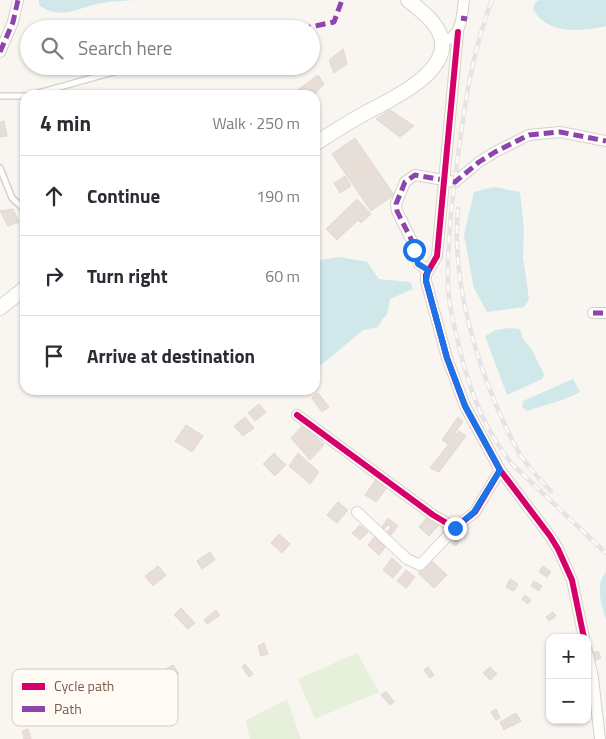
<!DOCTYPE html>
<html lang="en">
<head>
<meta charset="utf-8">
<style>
	:root { --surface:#fff; --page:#f7f7f7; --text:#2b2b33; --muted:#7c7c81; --line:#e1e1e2 }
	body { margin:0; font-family:"Titillium Web",sans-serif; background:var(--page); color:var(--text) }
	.controls { position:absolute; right:15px; bottom:15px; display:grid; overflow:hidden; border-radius:10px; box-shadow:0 1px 4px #0004 }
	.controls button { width:45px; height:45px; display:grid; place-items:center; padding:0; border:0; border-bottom:1px solid var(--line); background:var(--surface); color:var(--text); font:25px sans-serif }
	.stop { position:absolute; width:15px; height:15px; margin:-11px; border:4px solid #1a73e8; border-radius:50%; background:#fff }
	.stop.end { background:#1a73e8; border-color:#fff; box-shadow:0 1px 5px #0008 }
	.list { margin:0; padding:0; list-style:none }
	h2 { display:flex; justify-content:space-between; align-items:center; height:65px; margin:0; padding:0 20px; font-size:21px }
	h2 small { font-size:16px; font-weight:400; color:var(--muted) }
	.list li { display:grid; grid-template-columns:32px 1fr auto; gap:15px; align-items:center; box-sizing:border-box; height:80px; padding:0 20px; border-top:1px solid var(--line) }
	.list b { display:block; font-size:19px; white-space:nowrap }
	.list em { font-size:16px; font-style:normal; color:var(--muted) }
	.icon { flex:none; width:28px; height:28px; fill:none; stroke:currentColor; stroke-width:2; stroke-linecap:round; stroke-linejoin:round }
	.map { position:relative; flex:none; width:606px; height:739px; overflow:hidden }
	.search { position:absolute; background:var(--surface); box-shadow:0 1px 4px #0004; left:20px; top:20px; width:300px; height:55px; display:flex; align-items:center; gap:12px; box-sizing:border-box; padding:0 18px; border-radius:28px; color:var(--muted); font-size:19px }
	.panel { position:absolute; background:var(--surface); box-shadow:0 1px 4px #0004; left:20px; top:90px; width:300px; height:305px; border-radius:15px }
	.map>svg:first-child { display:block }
</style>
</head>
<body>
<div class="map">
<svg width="606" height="739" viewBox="0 0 606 739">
	<rect width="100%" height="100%" fill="#f9f5f0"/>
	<path fill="#e7f0db" d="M357 653 379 692 315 719 298 679Z
		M287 699 301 739H250L246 720Z"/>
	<path fill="#d0e8ea" d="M39 0H135C124 1 113 1 103 3 80 6 61 22 39 5Z
		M539 0H606V26C581 32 547 35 533 9L535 3Z
		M494 187 520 192 524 230 523 257 529 299 524 307 487 312 474 288 464 235 474 192Z
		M340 257 367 262 379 279 410 282 413 289 390 299 387 315 383 318 378 327 363 330 320 366 315 368V266L321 260Z
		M509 328 520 329 523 339 532 350 544 374 542 379 507 395 485 336 496 330Z
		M573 379 580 392 565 399 527 411 522 407 523 401Z
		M606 572V619C601 606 595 583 606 572Z"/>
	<path fill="#e6ded7" stroke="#e2d8d2" d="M343 49 347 64 334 73 329 60Z
		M318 75 324 84 314 95H297L295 92Z
		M390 110 414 126 400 137 376 119Z
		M4 121 7 136 0 137V122Z
		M355 138 394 195 371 211 332 154Z
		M345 176 351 186 340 193 334 183Z
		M357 199 371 214 361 223 358 220 337 240 326 229Z
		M13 209 19 222 8 226 0 211Z
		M318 393 329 407 322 412 312 398Z
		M259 404 266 412 255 421 248 413Z
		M245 417 254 428 243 436 234 426Z
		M458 417 463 421 448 444 442 440Z
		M304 424 324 445 310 460 291 438Z
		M186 425 203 436 192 452 175 441Z
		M459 431 466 436 439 472 430 468Z
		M274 453 286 465 275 476 263 464Z
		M298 453 319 472 310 484 289 466Z
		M377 478 388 486 376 502 365 495Z
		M338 502 348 510 337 523 327 515Z
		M430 514 440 524 429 536 419 527Z
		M388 518 398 526 391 535 387 532 391 527 388 525 384 529 382 527Z
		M360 525 368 532 360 540 352 533Z
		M279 534 290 544 282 553 271 543Z
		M376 535 387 545 379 555 368 545Z
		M456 536 461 538 456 546 452 544Z
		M210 552 215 560 202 569 197 561Z
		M392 558 402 567 393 578 383 570Z
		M431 560 447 575 434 588 418 573Z
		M158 566 166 575 153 586 145 576Z
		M543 566 551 572 547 577 539 572Z
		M406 570 415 577 406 588 397 581Z
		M510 579 518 584 514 591 506 587Z
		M534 581 542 586 539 591 531 586Z
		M525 595 531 600 528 604 522 599Z
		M181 608 195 623 188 629 174 615Z
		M216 610 220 615 207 624 204 620Z
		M553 612 556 616 549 621 546 617Z
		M264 643 268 654 261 656 258 646Z
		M598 651 601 658 595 660 592 653Z
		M245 664 253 674 249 677 242 667Z
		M173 665 179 674 170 679 164 670Z
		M428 667 434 675 430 678 424 670Z
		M490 667 497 674 490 680 483 673Z
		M386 691 394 702 390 705 381 695Z
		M496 709 500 718 496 720 491 712Z
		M516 713 521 721 504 730 500 722Z
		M28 729 31 739H24L22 731Z"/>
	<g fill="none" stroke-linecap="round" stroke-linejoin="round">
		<defs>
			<path id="lane" d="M31 95 135 66
				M0 96H25
				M0 168 12 198 25 210"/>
			<path id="street" d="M458 32 437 256 426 275V281L447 358 465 406 500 470 550 536 558 549 572 580 584 638
				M442 40C462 40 462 15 464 0
				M0 52 13 22 18 0
				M428 270 419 264 413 243 397 211 396 204 405 182 415 175 455 182 479 162 495 152 529 135 560 132 606 141
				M593 313H606
				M297 415 433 515 455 528 475 512 500 470
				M357 512 407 559 420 565 455 528
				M587 651 593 678 600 739"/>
			<path id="secondary" d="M315 144C333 132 352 120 371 110 394 98 451 71 441 37 436 21 420 10 408 0
				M0 308 25 288"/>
		</defs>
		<use href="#lane" stroke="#d7d1cb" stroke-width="8"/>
		<use href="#street" stroke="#d7d1cb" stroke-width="12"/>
		<use href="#secondary" stroke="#d9d2cb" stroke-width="16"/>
		<use href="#lane" stroke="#fefefd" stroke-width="5"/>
		<use href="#street" stroke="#fefefd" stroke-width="10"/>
		<use href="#secondary" stroke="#fefefd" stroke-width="14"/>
		<defs>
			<path id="rail" d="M492 0C473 50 466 96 459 148 453 193 447 238 448 284 448 300 452 317 456 333 466 380 481 426 512 464L606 553
				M458 209C452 275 471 344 496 405 504 423 511 440 521 456 530 469 540 480 551 491"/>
		</defs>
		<use href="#rail" stroke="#e6e3e7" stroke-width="4.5"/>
		<use href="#rail" stroke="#fffaf3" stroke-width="2.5" stroke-dasharray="8" stroke-linecap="butt"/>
		<path stroke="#8e44ad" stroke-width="5" stroke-dasharray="10 5" stroke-linecap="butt" d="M461 18 467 19
			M301 29 334 22 342 0
			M0 52 13 22 18 0
			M428 270 419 264 413 243 397 211 396 204 405 182 415 175 455 182 479 162 495 152 529 135 560 132 606 141
			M593 313H606"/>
		<defs>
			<path id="cycleway" d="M458 32 437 256 426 275V281L447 358 465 406 500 470 550 536 558 549 572 580 584 638
				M297 415 433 515 455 528 475 512 500 470"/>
		</defs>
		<use href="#cycleway" stroke="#fffaf3" stroke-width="9"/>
		<use href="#cycleway" stroke="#d6006c" stroke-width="6"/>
	</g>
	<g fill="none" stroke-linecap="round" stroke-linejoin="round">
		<path stroke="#1a73e8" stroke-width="6" d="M414 250 418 264 428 270 426 281 447 358 465 406 500 470 474 512 455 528"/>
	</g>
	<rect x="12" y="669" width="166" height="57" rx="8" fill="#fffaf3" stroke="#d7cbc1" stroke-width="1"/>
	<rect x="22" y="683" width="23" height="7" fill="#d6006c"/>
	<rect x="22" y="706" width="23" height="6" fill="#8e44ad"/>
	<g font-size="14" fill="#7a5c4d">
		<text x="54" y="691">Cycle path</text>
		<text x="54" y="714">Path</text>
	</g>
</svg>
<div class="controls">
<button>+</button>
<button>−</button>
</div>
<div class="stop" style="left:414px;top:250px"></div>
<div class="stop end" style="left:455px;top:528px"></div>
<div class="search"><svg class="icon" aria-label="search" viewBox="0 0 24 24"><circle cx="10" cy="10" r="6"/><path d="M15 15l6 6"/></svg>Search here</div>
<section class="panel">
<h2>4 min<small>Walk · 250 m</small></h2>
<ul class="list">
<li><svg class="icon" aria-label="ahead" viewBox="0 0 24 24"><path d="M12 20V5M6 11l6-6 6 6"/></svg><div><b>Continue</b></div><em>190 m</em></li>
<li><svg class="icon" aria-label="right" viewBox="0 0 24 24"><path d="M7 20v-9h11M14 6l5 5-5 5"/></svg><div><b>Turn right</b></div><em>60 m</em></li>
<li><svg class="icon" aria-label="arrive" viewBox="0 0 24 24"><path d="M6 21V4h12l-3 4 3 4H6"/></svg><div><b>Arrive at destination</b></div></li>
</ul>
</section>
</div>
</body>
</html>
